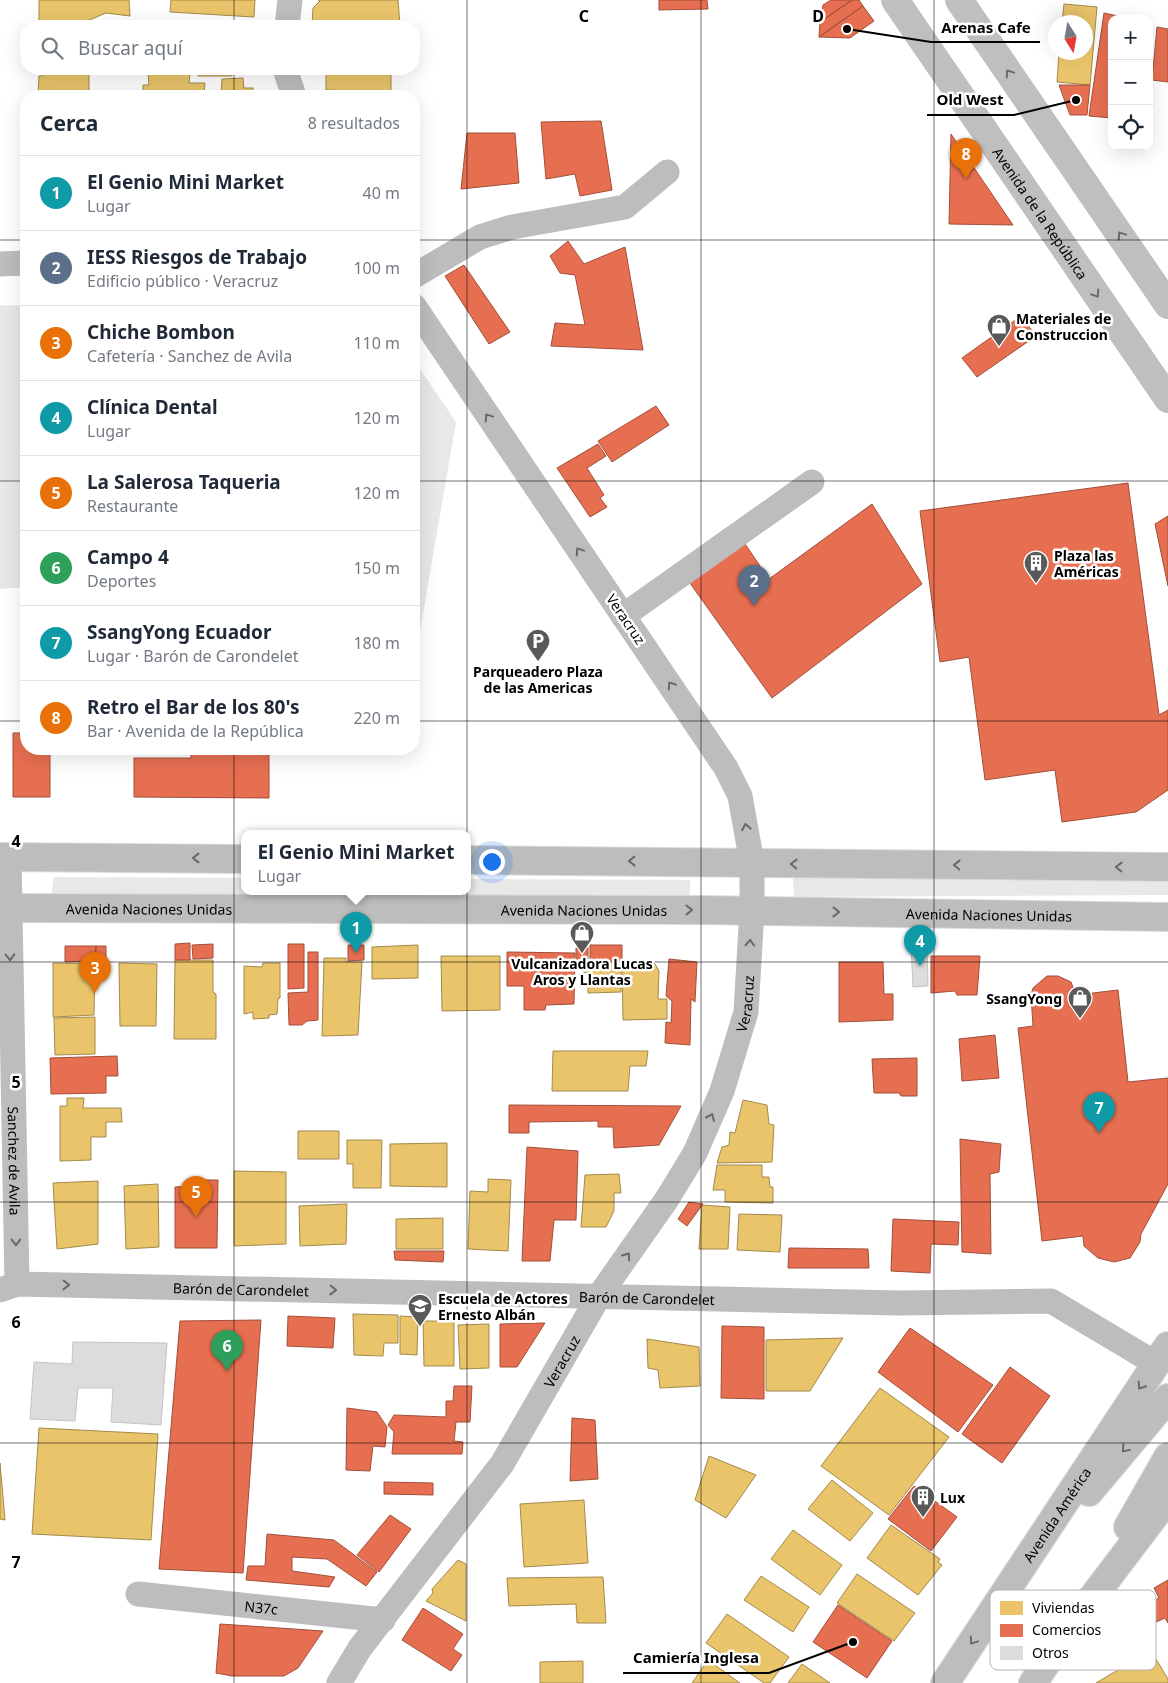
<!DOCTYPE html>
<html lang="es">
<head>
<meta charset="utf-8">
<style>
	:root { --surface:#fff; --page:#f6f6f7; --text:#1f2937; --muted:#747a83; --line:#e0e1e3; --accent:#0f766e }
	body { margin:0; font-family:"Noto Sans",sans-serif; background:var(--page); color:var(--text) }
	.controls { position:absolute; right:15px; top:15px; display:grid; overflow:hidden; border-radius:10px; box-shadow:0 5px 20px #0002 }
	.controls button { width:45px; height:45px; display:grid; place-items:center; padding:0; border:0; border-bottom:1px solid var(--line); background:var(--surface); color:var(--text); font:25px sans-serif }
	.compass { position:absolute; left:1048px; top:15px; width:45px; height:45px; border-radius:50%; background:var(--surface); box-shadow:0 5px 20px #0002; rotate:169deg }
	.you { position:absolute; left:491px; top:861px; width:18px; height:18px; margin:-12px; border:4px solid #fff; border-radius:50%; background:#1a73e8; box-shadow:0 0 0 8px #1a73e833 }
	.badge { display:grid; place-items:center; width:32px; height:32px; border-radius:50%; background:var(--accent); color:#fff; font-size:16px; font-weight:700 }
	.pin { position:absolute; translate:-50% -41px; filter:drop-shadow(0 1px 2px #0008) }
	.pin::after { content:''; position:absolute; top:26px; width:18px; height:15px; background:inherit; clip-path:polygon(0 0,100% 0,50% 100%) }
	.popup { position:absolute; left:241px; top:830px; width:230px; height:65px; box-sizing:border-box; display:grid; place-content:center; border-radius:10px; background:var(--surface); filter:drop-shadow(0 1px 4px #0005); font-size:16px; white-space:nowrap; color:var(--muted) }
	.popup b { font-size:19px; color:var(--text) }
	.popup::after { content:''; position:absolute; left:50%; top:100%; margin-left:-10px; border:10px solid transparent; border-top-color:var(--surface) }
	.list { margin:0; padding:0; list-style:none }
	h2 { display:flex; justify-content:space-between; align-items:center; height:65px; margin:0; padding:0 20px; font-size:21px }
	h2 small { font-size:16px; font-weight:400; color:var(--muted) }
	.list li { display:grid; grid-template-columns:32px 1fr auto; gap:15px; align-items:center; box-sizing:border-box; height:75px; padding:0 20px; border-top:1px solid var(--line) }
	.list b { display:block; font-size:19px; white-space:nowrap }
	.list p { margin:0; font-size:16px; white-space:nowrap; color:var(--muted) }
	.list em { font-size:16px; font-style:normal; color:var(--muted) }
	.icon { flex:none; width:28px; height:28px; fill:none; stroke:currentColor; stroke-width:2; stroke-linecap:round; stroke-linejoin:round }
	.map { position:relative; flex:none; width:1168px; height:1683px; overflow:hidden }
	.search { position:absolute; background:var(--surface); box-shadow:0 5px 20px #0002; left:20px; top:20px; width:400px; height:55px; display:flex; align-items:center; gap:12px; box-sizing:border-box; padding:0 18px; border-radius:20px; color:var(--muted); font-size:19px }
	.panel { position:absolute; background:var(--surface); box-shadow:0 5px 20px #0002; left:20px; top:90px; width:400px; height:665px; border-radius:20px }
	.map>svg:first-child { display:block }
</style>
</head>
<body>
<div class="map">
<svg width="1168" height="1683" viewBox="0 0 1168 1683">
	<rect width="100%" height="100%" fill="#fff"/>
	<path fill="#e8e8e8" d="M0 305 26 306V587L0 589Z
		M414 360 456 422 414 666Z
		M54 877 245 878V892H467V879L690 880V899L51 897Z
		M793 878 1168 880V895L794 897Z"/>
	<path fill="#e9c46a" stroke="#a3894a" d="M39 0H129L130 16 106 13 87 21 85 26H39Z
		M171 0H255L254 17 170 12Z
		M318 0H398L400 26 312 25 313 8 320 1Z
		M1064 4 1097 7 1090 85 1057 82 1059 52H1086V22H1062Z
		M148 21 193 23V26H148Z
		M43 69H79V74H89V96H38L39 76H43Z
		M198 69H232V76H198Z
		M326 69H391V92L326 90Z
		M148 74H190L189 83H205L204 96H143V85H149Z
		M243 78 244 88H253V96H221L222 79Z
		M326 91 395 95V96H327Z
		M418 945V978L372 979V947Z
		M441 956H500V1010L442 1011Z
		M324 958H346V962H362L358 1035 322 1036Z
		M175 960H213V992L216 994V1039H174Z
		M621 962V992L588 993V972L584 973V963Z
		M650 962 655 964 659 971 658 999H667V1019L623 1020 622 963Z
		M53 963 95 964 94 1015 53 1017Z
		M119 963 157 964 156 1026H120Z
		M263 963H280V998L278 999 277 1014 269 1015V1018L253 1019V1012L244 1014V966L262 967Z
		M95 1017V1054L55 1055 54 1018Z
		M553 1051H648L646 1066H630L628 1091H552Z
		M67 1098H84L83 1108H121L122 1122H106V1137H91V1160L60 1161V1106H67Z
		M743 1100 767 1105 769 1124 774 1125 772 1162 717 1163 722 1147 729 1145 730 1132 735 1133Z
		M298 1131H339V1159H298Z
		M347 1140H382L381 1188H353V1164H347Z
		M447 1143V1187L390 1186V1144Z
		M717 1165H762V1177H769L770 1187H773V1203L725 1202V1190H713Z
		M234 1171 286 1172V1244L234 1246Z
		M619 1174 621 1193H614V1211L606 1227H581L585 1175Z
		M488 1179 511 1180 508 1251 468 1249 470 1191 488 1192Z
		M98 1181V1244L57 1249 53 1183Z
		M158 1184 159 1247 126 1249 124 1186Z
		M347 1204 346 1244 300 1246 299 1206Z
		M702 1205 730 1207 728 1249H699Z
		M739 1214 782 1215 780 1252 737 1250Z
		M443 1218V1249H396V1219Z
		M353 1314 398 1315V1343H384L383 1356 354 1355Z
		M400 1316 418 1317 417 1355 400 1354Z
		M423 1321H454V1366H424Z
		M489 1324V1368L460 1369 458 1325Z
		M843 1338 810 1391H766V1340Z
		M647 1339 699 1347 700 1386 660 1388 658 1370 648 1368Z
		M880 1388 949 1437 889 1515 821 1466Z
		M39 1428 158 1434 151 1540 32 1534Z
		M709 1456 756 1475 726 1518 695 1500Z
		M0 1463 5 1520 0 1519Z
		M832 1480 873 1513 850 1541 808 1509Z
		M584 1500 588 1563 524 1567 520 1504Z
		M891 1525 940 1559 938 1562 942 1565 918 1595 867 1558Z
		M793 1530 842 1565 820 1595 771 1559Z
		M458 1560 466 1564V1621L426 1601 433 1593 432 1589Z
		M857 1574 915 1613 894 1641 837 1603Z
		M761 1576 809 1607 793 1632 744 1600Z
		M603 1577 606 1623H577L576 1604 509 1606 507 1578Z
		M727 1614 789 1657 770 1683H764L706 1643Z
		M1147 1644 1168 1679V1683H1096L1123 1667 1120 1662Z
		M708 1660 740 1683H692Z
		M583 1661V1683H540V1662Z
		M802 1664 830 1683H788Z"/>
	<path fill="#e76f51" stroke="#a24e39" d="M659 0H707L708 9 659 10Z
		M831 0H852L820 22 823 5Z
		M852 0H859L863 6 819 37 820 22Z
		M863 6 874 21 850 38 819 37Z
		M1104 13 1132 19H1112V118L1089 116Z
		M1157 27 1168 29V82L1152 80Z
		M1059 85H1090L1087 115H1070Z
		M601 121 612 190 580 196 575 174 546 179 541 122Z
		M467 133H515L519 183 461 189Z
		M951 134 1013 225 949 224Z
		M568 241 584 264 625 247 643 350 551 346 555 323 585 325 575 275 560 273 550 256Z
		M464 265 510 332 489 344 445 276Z
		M1021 316 1036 336 977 377 962 358Z
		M656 406 669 425 612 462 598 441Z
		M598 444 606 456 587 468 604 495 600 498 607 507 590 517 557 468Z
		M1128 483 1159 715 1168 710V790L1136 812 1062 822 1055 770 985 780 969 657 940 662 920 511Z
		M872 504 922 584 772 698 687 579 745 544 769 579Z
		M1168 516V586L1155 524Z
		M13 733H26V749H50V797H13Z
		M191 749H269V798L134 797V758H191Z
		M190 943V960H175V944Z
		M213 944V958L193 959 192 945Z
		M288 944H304V988L288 989Z
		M348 945H364V960L348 961Z
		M590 945H622V961L590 962Z
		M65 946H96L95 961 65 962Z
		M96 946H106V961H95Z
		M588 947V961L576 962V948Z
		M308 952H318V1020L307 1021 302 1025H289L288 993 308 992Z
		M507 952 575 953 574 1004 546 1005 545 1010H524V986H507Z
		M931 956H980L977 995H957L955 991 931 993Z
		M669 959 697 962 695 1002 691 999 690 1045 665 1043 666 1022 671 1023 672 1001 666 996Z
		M839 962H883L884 994H893V1020L839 1022Z
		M1047 976H1058L1071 982 1076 995 1118 990 1128 1082 1168 1078V1184L1141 1234 1140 1242 1130 1258 1114 1262 1098 1258 1084 1246 1083 1236 1042 1241 1018 1028 1033 1026 1031 995 1033 988Z
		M995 1035 999 1078 962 1081 959 1039Z
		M117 1056 118 1076H106V1093L51 1094 50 1058Z
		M917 1058V1096H901L899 1093H874L872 1059Z
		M509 1105 681 1106 659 1145 614 1148 613 1127H598V1121L529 1122V1133H509Z
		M960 1139 1001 1144 999 1172 990 1174 991 1254 962 1252Z
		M527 1147 578 1151 576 1220H554L550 1261H522Z
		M204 1180H218L217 1248H175V1187L204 1185Z
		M689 1202 703 1204 687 1226 678 1219Z
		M893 1219 959 1222 958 1245 931 1244 930 1273 891 1271Z
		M789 1248 868 1249 869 1268H788Z
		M394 1251H444L443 1262 395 1260Z
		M288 1316 335 1318 333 1348 287 1346Z
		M261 1320 243 1573 159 1569 180 1321Z
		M545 1323 517 1367H500V1324Z
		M722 1326 764 1327V1399L721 1398Z
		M910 1328 993 1385 958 1432 878 1372Z
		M1010 1367 1050 1396 1002 1463 962 1434Z
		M454 1386H472L470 1422H456L454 1441 463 1442 462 1454H392L394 1432 388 1425 394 1415 446 1417V1401H453Z
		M347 1408 377 1412 387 1427 385 1447 373 1446 370 1471 346 1470Z
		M572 1418 595 1420 598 1479 570 1481Z
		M384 1482 433 1483V1495L384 1494Z
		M914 1486 957 1517 931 1551 888 1519Z
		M390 1515 411 1529 379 1572 357 1555Z
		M267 1534 334 1540 377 1572 366 1586 327 1559 292 1557V1571L335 1577 329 1587 246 1580 248 1566H265Z
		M1168 1580V1623L1165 1618 1156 1622 1146 1605 1159 1598 1154 1588Z
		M838 1605 892 1641 867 1678 813 1642Z
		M423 1608 463 1634 453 1649 462 1655 451 1671 402 1640Z
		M220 1624 323 1631 298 1668 284 1676H232L216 1673Z"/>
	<path fill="#dcdcdc" stroke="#c4c4c4" d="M911 945H927L928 986 913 987Z
		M73 1342 167 1343 161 1425 111 1422 113 1388H78L75 1421 30 1419 34 1362 72 1364Z"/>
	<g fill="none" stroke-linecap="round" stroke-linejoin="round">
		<defs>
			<g id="primary">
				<path d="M0 857 245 859"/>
				<path d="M467 860 1168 867"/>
				<path id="s6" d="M0 908 703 910 1168 917"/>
				<path d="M1089 1492 1168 1398"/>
				<path d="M1128 1527 1168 1457"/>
				<path id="s7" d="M945 1683 1168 1346"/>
				<path d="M1033 1683 1074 1622 1168 1498"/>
			</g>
		</defs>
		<use href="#primary" stroke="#dbdbdb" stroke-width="30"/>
		<g stroke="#bdbdbd" stroke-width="25">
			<path d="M287 26 290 0"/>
			<path d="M285 69 294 96"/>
			<path d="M0 264 26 263"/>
			<path d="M414 276 480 237 512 227 625 207 667 172"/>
			<path d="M623 616 812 482"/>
			<path id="s1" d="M9 857 17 1284"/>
			<path id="s2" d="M0 1290 17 1284 899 1303 1051 1301 1155 1363"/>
			<path id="s3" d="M138 1594 383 1620"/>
			<path id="s4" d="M339 1683 360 1648 502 1464 599 1296 667 1199 695 1153 722 1091 746 1012 752 910V863L740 796 726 768 414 306"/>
		</g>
		<g stroke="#bfbfbf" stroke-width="28">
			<path id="s5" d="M895 0 1168 399"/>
			<path d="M959 0 1168 305"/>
		</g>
		<use href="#primary" stroke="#bdbdbd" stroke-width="28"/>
	</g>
	<defs><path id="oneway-chevron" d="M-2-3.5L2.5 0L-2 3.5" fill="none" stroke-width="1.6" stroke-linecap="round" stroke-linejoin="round" transform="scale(1.25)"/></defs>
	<g stroke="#696969">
		<use href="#oneway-chevron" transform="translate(1009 73) rotate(-124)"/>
		<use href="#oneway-chevron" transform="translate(1121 235) rotate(-124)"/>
		<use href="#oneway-chevron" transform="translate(1096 294) rotate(56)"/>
	</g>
	<g stroke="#686868">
		<use href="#oneway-chevron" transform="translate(488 417) rotate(-124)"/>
		<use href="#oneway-chevron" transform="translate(579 551) rotate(-124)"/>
		<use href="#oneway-chevron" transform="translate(671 685) rotate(-124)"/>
		<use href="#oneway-chevron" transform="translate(746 827) rotate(-100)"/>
		<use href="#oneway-chevron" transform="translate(196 858) rotate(-180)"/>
		<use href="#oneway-chevron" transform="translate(632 861) rotate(-180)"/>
		<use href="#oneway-chevron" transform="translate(794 864) rotate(-179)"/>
		<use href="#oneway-chevron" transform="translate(957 865) rotate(-179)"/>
		<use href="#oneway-chevron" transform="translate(1119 867) rotate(-179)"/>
		<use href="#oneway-chevron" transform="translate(689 910)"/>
		<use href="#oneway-chevron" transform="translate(836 912) rotate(1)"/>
		<use href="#oneway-chevron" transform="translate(750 943) rotate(-87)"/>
		<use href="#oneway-chevron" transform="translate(10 957) rotate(89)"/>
		<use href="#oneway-chevron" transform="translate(711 1117) rotate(-66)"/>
		<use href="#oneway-chevron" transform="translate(16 1242) rotate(89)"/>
		<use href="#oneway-chevron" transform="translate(627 1256) rotate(-55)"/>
		<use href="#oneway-chevron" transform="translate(66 1285) rotate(1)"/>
		<use href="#oneway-chevron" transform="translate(333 1290) rotate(1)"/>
		<use href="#oneway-chevron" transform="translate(1141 1386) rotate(123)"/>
		<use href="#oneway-chevron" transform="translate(1125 1449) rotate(130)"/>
		<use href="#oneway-chevron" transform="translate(973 1641) rotate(124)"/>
	</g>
	<path fill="none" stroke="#000" stroke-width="1" stroke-opacity="0.55" d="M234 0V26M467 0V1683M701 0V1683M934 0V1683M234 69V96M0 240H26M414 240H1168M0 481H26M414 481H1168M0 721H26M414 721H1168M234 749V1683M0 962H1168M0 1202H1168M0 1443H1168"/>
	<defs>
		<symbol id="shop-pin" viewBox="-11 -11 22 30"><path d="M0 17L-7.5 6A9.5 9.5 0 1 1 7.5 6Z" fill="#595959" stroke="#fff"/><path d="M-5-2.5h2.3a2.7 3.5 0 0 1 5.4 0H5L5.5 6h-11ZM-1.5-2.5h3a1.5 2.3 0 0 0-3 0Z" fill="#fff"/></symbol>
		<symbol id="building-pin" viewBox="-11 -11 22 30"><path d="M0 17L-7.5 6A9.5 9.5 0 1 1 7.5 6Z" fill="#595959" stroke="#fff"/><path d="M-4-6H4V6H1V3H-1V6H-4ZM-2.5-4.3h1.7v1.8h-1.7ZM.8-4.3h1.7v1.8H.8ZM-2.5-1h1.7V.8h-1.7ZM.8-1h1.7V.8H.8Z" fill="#fff"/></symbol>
		<symbol id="parking-pin" viewBox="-11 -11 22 30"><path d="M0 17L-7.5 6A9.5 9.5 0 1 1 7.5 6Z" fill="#595959" stroke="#fff"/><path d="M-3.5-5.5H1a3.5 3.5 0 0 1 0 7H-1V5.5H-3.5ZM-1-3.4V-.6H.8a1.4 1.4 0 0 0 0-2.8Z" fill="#fff"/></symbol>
		<symbol id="school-pin" viewBox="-11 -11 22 30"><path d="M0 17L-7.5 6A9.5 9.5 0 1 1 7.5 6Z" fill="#595959" stroke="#fff"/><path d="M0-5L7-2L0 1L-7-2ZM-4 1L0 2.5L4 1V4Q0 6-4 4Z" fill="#fff"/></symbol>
	</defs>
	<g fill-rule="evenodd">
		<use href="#shop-pin" x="985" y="312" width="28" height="38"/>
		<use href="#building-pin" x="1022" y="549" width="28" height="38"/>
		<use href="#parking-pin" x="524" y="627" width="28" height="38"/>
		<use href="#shop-pin" x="568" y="919" width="28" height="38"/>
		<use href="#shop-pin" x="1066" y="984" width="28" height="38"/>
		<use href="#school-pin" x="406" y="1292" width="28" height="38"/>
		<use href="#building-pin" x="909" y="1483" width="28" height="38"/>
	</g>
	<g text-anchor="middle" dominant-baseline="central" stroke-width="5" stroke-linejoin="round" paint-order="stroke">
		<g font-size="14" fill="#000" stroke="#fff">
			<text stroke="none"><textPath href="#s5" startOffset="258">Avenida de la República</textPath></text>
			<text transform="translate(626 619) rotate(56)">Veracruz</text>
			<text stroke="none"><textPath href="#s6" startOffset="149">Avenida Naciones Unidas</textPath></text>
			<text stroke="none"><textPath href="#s6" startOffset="584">Avenida Naciones Unidas</textPath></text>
			<text stroke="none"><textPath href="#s6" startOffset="989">Avenida Naciones Unidas</textPath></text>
			<text stroke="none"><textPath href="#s4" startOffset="798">Veracruz</textPath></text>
			<text stroke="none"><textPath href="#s1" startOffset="304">Sanchez de Avila</textPath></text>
			<text stroke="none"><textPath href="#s2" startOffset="242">Barón de Carondelet</textPath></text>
			<text stroke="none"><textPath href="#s2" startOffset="648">Barón de Carondelet</textPath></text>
			<text stroke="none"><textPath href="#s4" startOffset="392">Veracruz</textPath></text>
			<text stroke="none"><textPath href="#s7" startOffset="202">Avenida América</textPath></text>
			<text stroke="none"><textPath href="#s3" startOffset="124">N37c</textPath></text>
		</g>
		<g font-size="14" font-weight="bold" fill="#000" stroke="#fff" text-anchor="start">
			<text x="1016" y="318">Materiales de<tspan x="1016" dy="16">Construccion</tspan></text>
			<text x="1054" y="555">Plaza las<tspan x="1054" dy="16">Américas</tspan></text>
			<text x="538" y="671" text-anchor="middle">Parqueadero Plaza<tspan x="538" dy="16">de las Americas</tspan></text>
			<text x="582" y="963" text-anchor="middle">Vulcanizadora Lucas<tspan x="582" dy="16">Aros y Llantas</tspan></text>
			<text x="1062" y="998" text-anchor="end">SsangYong</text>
			<text x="438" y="1298">Escuela de Actores<tspan x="438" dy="16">Ernesto Albán</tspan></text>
			<text x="940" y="1497">Lux</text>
		</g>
	</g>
	<rect x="990" y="1590" width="166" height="80" rx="8" fill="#fff" stroke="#b2b2b2" stroke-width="1"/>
	<rect x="1000" y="1601" width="23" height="14" fill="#e9c46a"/>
	<rect x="1000" y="1624" width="23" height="13" fill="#e76f51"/>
	<rect x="1000" y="1646" width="23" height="14" fill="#dcdcdc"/>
	<g font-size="14" fill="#000">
		<text x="1032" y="1613">Viviendas</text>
		<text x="1032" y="1635">Comercios</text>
		<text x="1032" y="1658">Otros</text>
	</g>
	<g font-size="16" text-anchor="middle" font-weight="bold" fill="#000" stroke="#fff" stroke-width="5" stroke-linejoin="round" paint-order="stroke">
		<text x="584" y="22">C</text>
		<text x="818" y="22">D</text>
		<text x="16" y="847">4</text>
		<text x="16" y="1088">5</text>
		<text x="16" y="1328">6</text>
		<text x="16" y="1568">7</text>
	</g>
	<path fill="none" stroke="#000" stroke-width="2" d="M847 29L931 42H1040M1076 100L1014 115H927M853 1642L769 1673H623"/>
	<g fill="#000" stroke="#fff" stroke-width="2">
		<circle cx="847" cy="29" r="5"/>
		<circle cx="1076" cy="100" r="5"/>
		<circle cx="853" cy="1642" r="5"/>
	</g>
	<g font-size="15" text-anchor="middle" font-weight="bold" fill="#000" stroke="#fff" stroke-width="5" stroke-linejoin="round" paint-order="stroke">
		<text x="986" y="33">Arenas Cafe</text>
		<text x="970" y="105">Old West</text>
		<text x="696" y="1663">Camiería Inglesa</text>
	</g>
</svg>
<div class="controls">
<button>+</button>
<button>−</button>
<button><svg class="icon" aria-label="locate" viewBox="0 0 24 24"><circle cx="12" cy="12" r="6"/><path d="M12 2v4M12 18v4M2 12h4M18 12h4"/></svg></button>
</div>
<svg class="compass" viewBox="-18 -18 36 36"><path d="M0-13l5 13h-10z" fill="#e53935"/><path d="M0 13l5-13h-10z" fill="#747a83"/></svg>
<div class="you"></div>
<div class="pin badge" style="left:356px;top:953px;background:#0f9aa8">1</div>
<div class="popup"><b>El Genio Mini Market</b>Lugar</div>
<div class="pin badge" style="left:754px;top:606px;background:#5c6f8a">2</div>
<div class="pin badge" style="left:95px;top:993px;background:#e8710a">3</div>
<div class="pin badge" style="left:920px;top:966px;background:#0f9aa8">4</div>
<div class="pin badge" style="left:196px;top:1217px;background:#e8710a">5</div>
<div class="pin badge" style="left:227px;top:1371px;background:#2e9e5b">6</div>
<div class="pin badge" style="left:1099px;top:1133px;background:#0f9aa8">7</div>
<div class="pin badge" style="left:966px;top:179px;background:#e8710a">8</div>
<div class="search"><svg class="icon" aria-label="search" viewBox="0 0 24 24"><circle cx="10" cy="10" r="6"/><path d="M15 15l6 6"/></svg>Buscar aquí</div>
<section class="panel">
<h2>Cerca<small>8 resultados</small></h2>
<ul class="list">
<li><span class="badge" style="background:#0f9aa8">1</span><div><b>El Genio Mini Market</b><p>Lugar</p></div><em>40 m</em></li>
<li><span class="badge" style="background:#5c6f8a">2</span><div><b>IESS Riesgos de Trabajo</b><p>Edificio público · Veracruz</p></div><em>100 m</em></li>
<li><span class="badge" style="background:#e8710a">3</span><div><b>Chiche Bombon</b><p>Cafetería · Sanchez de Avila</p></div><em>110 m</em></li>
<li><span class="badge" style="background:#0f9aa8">4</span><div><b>Clínica Dental</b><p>Lugar</p></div><em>120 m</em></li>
<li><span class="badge" style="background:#e8710a">5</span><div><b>La Salerosa Taqueria</b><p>Restaurante</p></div><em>120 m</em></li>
<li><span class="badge" style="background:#2e9e5b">6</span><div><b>Campo 4</b><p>Deportes</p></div><em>150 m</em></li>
<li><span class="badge" style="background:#0f9aa8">7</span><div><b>SsangYong Ecuador</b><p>Lugar · Barón de Carondelet</p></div><em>180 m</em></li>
<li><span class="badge" style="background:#e8710a">8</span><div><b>Retro el Bar de los 80's</b><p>Bar · Avenida de la República</p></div><em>220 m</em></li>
</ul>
</section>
</div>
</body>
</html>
